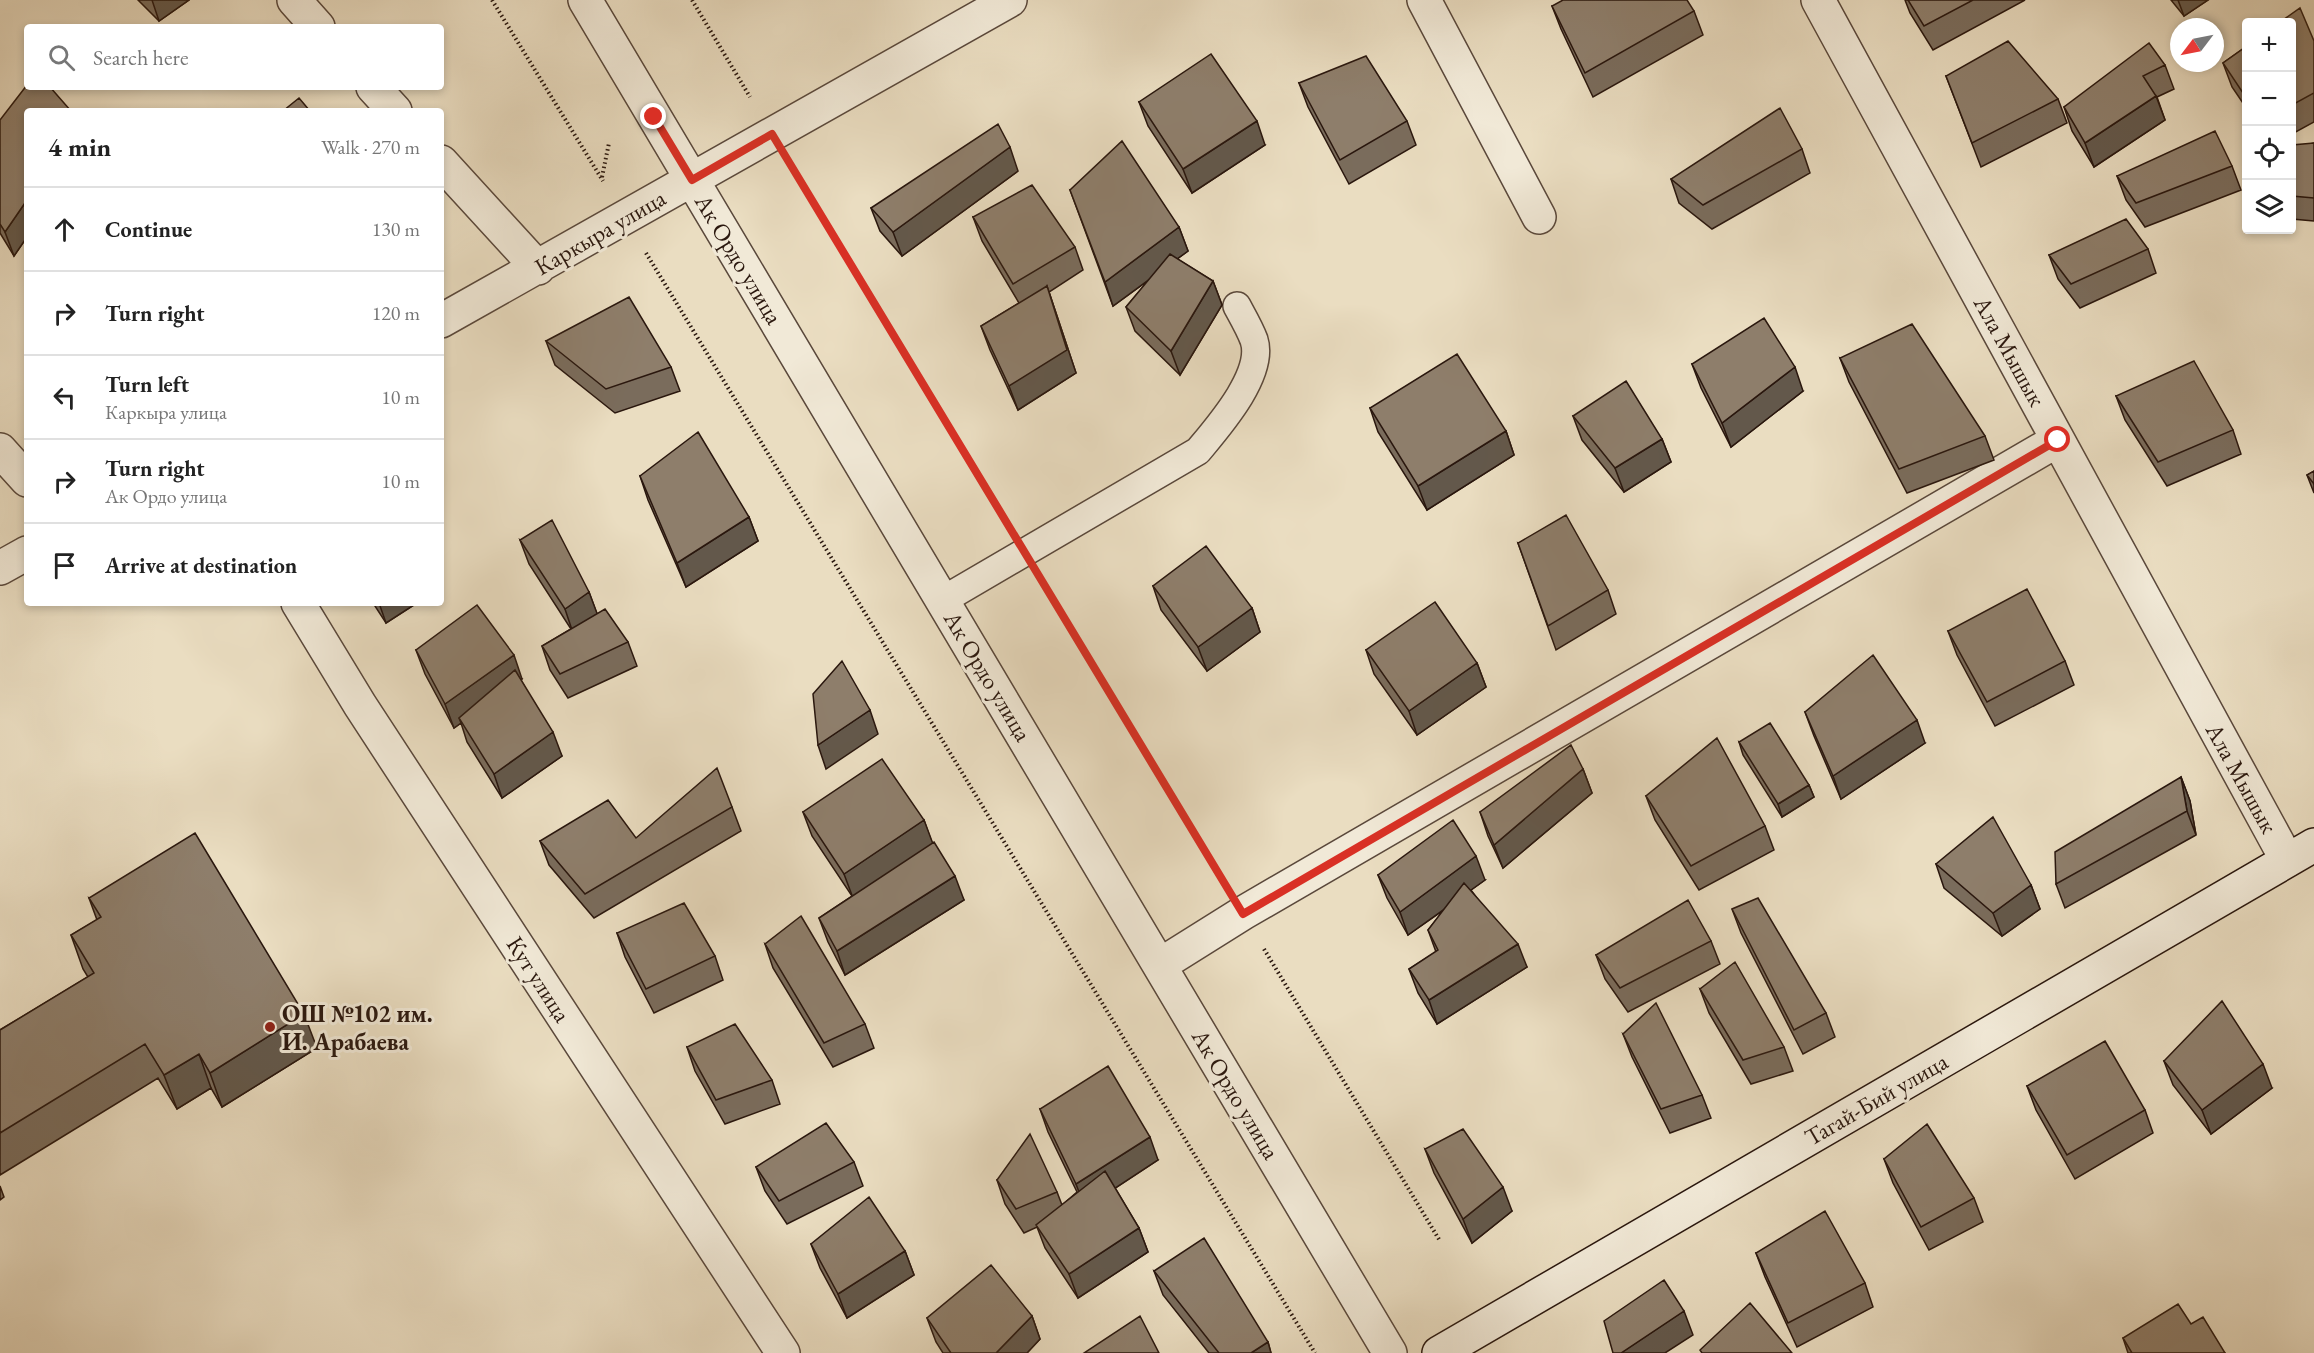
<!DOCTYPE html>
<html lang="en">
<head>
<meta charset="utf-8">
<style>
	:root { --surface:#fff; --page:#f6f6f6; --text:#222; --muted:#767676; --line:#e0e0e0 }
	body { margin:0; font-family:"EB Garamond",serif; background:var(--page); color:var(--text) }
	.controls { position:absolute; right:18px; top:18px; display:grid; overflow:hidden; border-radius:6px; box-shadow:0 3px 9px #0003 }
	.controls button { width:54px; height:54px; display:grid; place-items:center; padding:0; border:0; border-bottom:2px solid var(--line); background:var(--surface); color:var(--text); font:30px sans-serif }
	.compass { position:absolute; left:2170px; top:18px; width:54px; height:54px; border-radius:50%; background:var(--surface); box-shadow:0 3px 9px #0003; rotate:238deg }
	.stop { position:absolute; width:18px; height:18px; margin:-14px; border:4px solid #d93025; border-radius:50%; background:#fff }
	.stop.end { background:#d93025; border-color:#fff; box-shadow:0 2px 6px #0008 }
	.list { margin:0; padding:0; list-style:none }
	h2 { display:flex; justify-content:space-between; align-items:center; height:78px; margin:0; padding:0 24px; font-size:26px }
	h2 small { font-size:20px; font-weight:400; color:var(--muted) }
	.list li { display:grid; grid-template-columns:39px 1fr auto; gap:18px; align-items:center; box-sizing:border-box; height:84px; padding:0 24px; border-top:2px solid var(--line) }
	.list b { display:block; font-size:22px; white-space:nowrap }
	.list p { margin:0; font-size:20px; white-space:nowrap; color:var(--muted) }
	.list em { font-size:20px; font-style:normal; color:var(--muted) }
	.icon { flex:none; width:33px; height:33px; fill:none; stroke:currentColor; stroke-width:2; stroke-linecap:round; stroke-linejoin:round }
	.map { position:relative; flex:none; width:2314px; height:1353px; overflow:hidden }
	.search { position:absolute; background:var(--surface); box-shadow:0 3px 9px #0003; left:24px; top:24px; width:420px; height:66px; display:flex; align-items:center; gap:15px; box-sizing:border-box; padding:0 21px; border-radius:6px; color:var(--muted); font-size:22px }
	.panel { position:absolute; background:var(--surface); box-shadow:0 3px 9px #0003; left:24px; top:108px; width:420px; height:498px; border-radius:6px }
	.map>svg:first-child { display:block }
</style>
</head>
<body>
<div class="map">
<svg width="2314" height="1353" viewBox="0 0 2314 1353">
	<rect width="100%" height="100%" fill="#eaddc1"/>
	<filter id="stains"><feTurbulence type="fractalNoise" baseFrequency=".00333" numOctaves="4"/><feColorMatrix values="0 0 0 0 .2 0 0 0 0 .09 0 0 0 0 .02 0 0 0 .5 -.17"/></filter>
	<radialGradient id="worn" r=".72"><stop offset=".6" stop-color="#630" stop-opacity="0"/><stop offset="1" stop-color="#630" stop-opacity=".3"/></radialGradient>
	<g fill="none" stroke-linecap="round" stroke-linejoin="round">
		<defs>
			<path id="lane" d="M943 600 1198 451C1218 427 1265 374 1254 340 1250 329 1243 317 1237 306"/>
			<path id="street" d="M294 0 318 27
				M585 0 1390 1353
				M1424 0 1539 217
				M1818 0 2287 860
				M373 87 395 111
				M441 162 538 268
				M441 321 1010 0
				M0 450 27 480
				M0 568 27 553
				M298 603 360 705 783 1353
				M1160 965 1243 913 2058 440"/>
			<path id="secondary" d="M1439 1353 2314 845"/>
		</defs>
		<use href="#lane" stroke="#5a483b" stroke-width="30"/>
		<use href="#street" stroke="#5a483b" stroke-width="36"/>
		<use href="#secondary" stroke="#2a170e" stroke-width="36"/>
		<path stroke="#2a170e" stroke-width="4" stroke-dasharray="1.5 3" stroke-linecap="butt" d="M492 0 603 181
			M692 0 750 97
			M794 170 1004 518
			M602 177 609 143
			M646 253 1315 1353
			M1045 586 1221 878
			M1264 949 1440 1241"/>
		<use href="#lane" stroke="#f1e9d7" stroke-width="27"/>
		<use href="#street" stroke="#f1e9d7" stroke-width="33"/>
		<use href="#secondary" stroke="#f1e9d7" stroke-width="33"/>
	</g>
	<path fill="#7a6c5c" stroke="#2a170e" stroke-width="1.5" d="M138 0H189L159 21Z
		M1905 0H2025L1933 50 1910 13Z
		M2171 0H2208L2184 16Z
		M1552 6 1694 11 1703 35 1593 97 1561 29Z
		M2292 22 2314 41V122L2292 134Z
		M2247 46V109L2232 87 2223 63Z
		M2165 65 2174 89 2157 97 2165 120 2094 167 2072 131 2064 107Z
		M1946 76 2058 99 2067 123 1981 167Z
		M1299 83 1407 121 1416 145 1349 184 1308 107Z
		M1139 102 1265 145 1192 193 1148 126Z
		M27 111V237L14 256 0 233V120Z
		M2314 143V221L2292 219V148Z
		M1802 149 1810 173 1712 229 1679 203 1671 179Z
		M2232 166 2241 190 2145 227 2126 200 2117 176Z
		M1018 171 902 256 880 231 871 208Z
		M1070 190 1179 227 1188 251 1177 259 1213 281 1222 305 1180 375 1135 331 1126 307 1149 280 1113 306Z
		M973 217 1075 247 1083 270 1049 292 1076 373 1018 410 990 350 981 326 1019 303 982 241Z
		M2148 249 2156 273 2080 308 2058 279 2049 255Z
		M546 341 671 367 680 391 615 413 555 365Z
		M1840 358 1985 436 1994 460 1907 493 1849 382Z
		M1692 364 1803 391 1731 447 1701 388Z
		M2116 396 2233 430 2241 454 2167 486 2125 420Z
		M1370 408 1506 431 1514 455 1427 510 1378 432Z
		M1573 416 1662 439 1671 462 1624 492 1582 440Z
		M2314 471V493L2307 475Z
		M640 476 749 517 758 541 686 587 648 500Z
		M520 540 589 592 597 614 628 642 637 666 568 698 550 670 542 646 571 629 529 564Z
		M1518 543 1608 590 1616 614 1556 650Z
		M1153 586 1252 608 1260 632 1207 671 1161 610Z
		M373 603H417L386 623Z
		M1948 631 2065 661 2074 685 1995 726 1957 655Z
		M416 650 522 679 521 680 562 756 502 798 467 742 461 723 454 728 425 674Z
		M1366 650 1477 663 1486 687 1417 735 1374 674Z
		M1805 712 1925 743 1841 799 1814 736Z
		M1739 742 1809 785 1814 797 1782 817 1743 755Z
		M1583 769 1592 793 1503 868 1488 836 1480 812Z
		M2181 777 2190 801 2196 835 2065 908 2056 884Z
		M1646 796 1765 826 1774 850 1699 890 1655 820Z
		M732 807 741 831 594 918 549 865 540 841 636 838Z
		M803 812 924 820 932 843 964 900 845 975 828 942 819 918 852 896 812 836Z
		M1936 864 2031 885 2040 909 2002 936 1944 888Z
		M1378 875 1485 880 1471 890 1527 967 1437 1024 1418 993 1409 969 1436 952 1428 930 1444 910 1408 935 1387 898Z
		M89 898 317 1048 222 1107 211 1088 177 1109 158 1078 0 1175V1030L88 977 83 969 71 935 97 920Z
		M1732 909 1826 1013 1835 1037 1803 1054 1741 933Z
		M617 933 715 956 723 980 654 1013 625 957Z
		M1711 941 1720 964 1628 1012 1605 979 1596 955Z
		M765 944 865 1024 874 1048 833 1067 773 968Z
		M1700 989 1784 1047 1793 1071 1751 1084 1709 1013Z
		M1623 1034 1702 1095 1711 1118 1670 1133 1632 1057Z
		M687 1047 772 1080 780 1104 725 1124 695 1071Z
		M2164 1061 2272 1088 2211 1134 2173 1085Z
		M2027 1086 2145 1110 2153 1133 2075 1179 2036 1110Z
		M1040 1109 1158 1160 1115 1188 1139 1228 1148 1252 1078 1298 1045 1248 1037 1227 1024 1233 1005 1204 997 1180 1057 1192 1062 1205 1077 1192 1048 1132Z
		M1425 1149 1512 1211 1472 1243 1434 1173Z
		M1884 1159 1974 1198 1983 1222 1929 1250 1893 1183Z
		M854 1162 863 1186 787 1224 765 1191 756 1167Z
		M0 1186 4 1197 0 1200Z
		M811 1244 905 1251 914 1275 847 1318 820 1268Z
		M1756 1253 1865 1283 1873 1307 1797 1347 1765 1277Z
		M1154 1271 1268 1342 1271 1353H1209L1163 1295Z
		M1032 1316 1040 1339 1027 1353H943L936 1342 927 1318Z
		M2191 1324 2225 1353H2128L2123 1338Z"/>
	<path fill="#63584b" stroke="#2a170e" stroke-width="1.5" d="M152 0H189L159 21Z
		M2178 0H2208L2184 16Z
		M2156 96 2165 120 2094 167 2085 143Z
		M1257 121 1265 145 1192 193 1183 169Z
		M1010 147 1018 171 902 256 893 232Z
		M27 200V237L14 256 5 232Z
		M1179 227 1188 251 1113 306 1105 282Z
		M1213 281 1222 305 1180 375 1171 351Z
		M1047 286 1076 373 1018 410 1009 386Z
		M1795 367 1803 391 1731 447 1722 423Z
		M1506 431 1514 455 1427 510 1418 486Z
		M1662 439 1671 462 1624 492 1615 468Z
		M749 517 758 541 686 587 677 563Z
		M589 592 598 616 573 633 565 609Z
		M379 603H417L386 623Z
		M1252 608 1260 632 1207 671 1198 647Z
		M514 655 522 679 462 723 459 718 461 723 454 728 445 704Z
		M1477 663 1486 687 1417 735 1409 711Z
		M870 710 878 734 826 769 818 745Z
		M1917 720 1925 743 1841 799 1833 776Z
		M553 732 562 756 502 798 494 774Z
		M1583 769 1592 793 1503 868 1494 845Z
		M2181 777 2190 801 2196 835 2187 811Z
		M1809 785 1814 797 1782 817 1778 804Z
		M924 820 933 844 853 898 844 874Z
		M1476 856 1485 880 1408 935 1400 912Z
		M955 876 964 900 845 975 837 951Z
		M2031 885 2040 909 2002 936 1993 913Z
		M1518 944 1527 967 1437 1024 1429 1000Z
		M304 1014 317 1048 222 1107 210 1073Z
		M199 1054 211 1088 177 1109 164 1075Z
		M2263 1064 2272 1088 2211 1134 2202 1110Z
		M1150 1137 1158 1160 1085 1208 1076 1184Z
		M1503 1187 1512 1211 1472 1243 1463 1219Z
		M1139 1228 1148 1252 1078 1298 1069 1274Z
		M905 1251 914 1275 847 1318 838 1294Z
		M1684 1311 1693 1335 1665 1353H1621Z
		M1032 1316 1040 1339 1027 1353H996Z
		M1268 1342 1271 1353H1251Z"/>
	<path fill="#8e7e6b" stroke="#2a170e" stroke-width="1.5" d="M1563 0H1687L1694 11 1585 73 1552 6Z
		M1908 0H1973L1924 26Z
		M2300 8 2314 41V93L2292 105V22H2280Z
		M2008 41 2058 99 1972 143 1946 76Z
		M2149 43 2165 65 2143 76 2156 96 2085 143 2064 107Z
		M2247 46V99L2223 63Z
		M1211 54 1257 121 1183 169 1139 102Z
		M1366 56 1407 121 1340 160 1299 83Z
		M27 85V87H50L71 111H27V200L5 232 0 224V120Z
		M299 98 310 111H283Z
		M1780 108 1802 149 1703 205 1671 179Z
		M998 124 1010 147 893 232 871 208Z
		M2215 131 2232 166 2136 203 2117 176Z
		M1122 141 1179 227 1105 282 1070 190Z
		M2314 143V198L2292 196V145Z
		M1032 185 1075 247 1013 284 973 217Z
		M2126 219 2148 249 2071 284 2049 255Z
		M1170 254 1213 281 1171 351 1126 307Z
		M1047 286 1067 350 1009 386 981 326Z
		M629 297 671 367 606 389 546 341Z
		M1764 318 1795 367 1722 423 1692 364Z
		M1912 324 1985 436 1899 469 1840 358Z
		M1457 354 1506 431 1418 486 1370 408Z
		M2194 361 2233 430 2158 462 2116 396Z
		M1626 381 1662 439 1615 468 1573 416Z
		M698 432 749 517 677 563 640 476Z
		M2314 471V484L2307 475Z
		M1566 515 1608 590 1548 626 1518 543Z
		M552 520 589 592 565 609 520 540Z
		M1206 546 1252 608 1198 647 1153 586Z
		M2027 589 2065 661 1987 702 1948 631Z
		M1435 602 1477 663 1409 711 1366 650Z
		M477 605 514 655 445 704 416 650Z
		M605 609 628 642 560 674 542 646Z
		M1873 655 1917 720 1833 776 1805 712Z
		M842 661 870 710 818 745 813 694Z
		M515 670 553 732 494 774 459 718Z
		M1770 723 1809 785 1778 804 1739 742Z
		M1717 738 1765 826 1691 866 1646 796Z
		M1571 745 1583 769 1494 845 1480 812Z
		M882 759 924 820 844 874 803 812Z
		M717 768 732 807 585 894 540 841 608 800 636 838Z
		M2181 777 2187 811 2056 884 2055 852Z
		M1993 817 2031 885 1993 913 1936 864Z
		M1453 820 1476 856 1400 912 1378 875Z
		M195 833 304 1014 210 1073 199 1054 164 1075 145 1044 0 1133V1030L94 973 71 935 101 917 89 898Z
		M934 842 955 876 837 951 819 918Z
		M1464 883 1518 944 1429 1000 1409 969 1438 950 1428 930Z
		M1758 898 1826 1013 1794 1030 1732 909Z
		M1688 900 1711 941 1620 988 1596 955Z
		M684 903 715 956 646 989 617 933Z
		M801 916 865 1024 824 1043 765 944Z
		M1735 962 1784 1047 1743 1060 1700 989Z
		M2222 1001 2263 1064 2202 1110 2164 1061Z
		M1656 1003 1702 1095 1661 1109 1623 1034Z
		M735 1024 772 1080 716 1100 687 1047Z
		M2105 1041 2145 1110 2067 1155 2027 1086Z
		M1108 1066 1150 1137 1076 1184 1040 1109Z
		M826 1123 854 1162 779 1201 756 1167Z
		M1927 1124 1974 1198 1921 1227 1884 1159Z
		M1463 1129 1503 1187 1463 1219 1425 1149Z
		M1030 1134 1057 1192 1016 1209 997 1180Z
		M1105 1171 1139 1228 1069 1274 1036 1225Z
		M869 1197 905 1251 838 1294 811 1244Z
		M1825 1211 1865 1283 1788 1323 1756 1253Z
		M1204 1238 1268 1342 1251 1353H1219L1154 1271Z
		M991 1265 1032 1316 996 1353H951L927 1318Z
		M1664 1280 1684 1311 1621 1353H1613L1604 1321Z
		M1750 1303 1792 1353H1702L1700 1350Z
		M2178 1304 2191 1324 2203 1317 2225 1353H2132L2123 1338Z
		M1140 1316 1159 1353H1084Z"/>
	<g fill="none" stroke-linecap="round" stroke-linejoin="round">
		<path stroke="#d93025" stroke-width="8" d="M654 117 692 180 772 134 1243 914 2058 440"/>
	</g>
	<circle fill="#8f2418" stroke="#f1e9d7" stroke-width="2" cx="270" cy="1027" r="6"/>
	<g text-anchor="middle" dominant-baseline="central" stroke-width="6" stroke-linejoin="round" paint-order="stroke">
		<g font-size="24" fill="#2a170e" stroke="#f1e9d7">
			<text transform="translate(600 232) rotate(-30)">Каркыра улица</text>
			<text transform="translate(739 259) rotate(59)">Ак Ордо улица</text>
			<text transform="translate(2010 351) rotate(61)">Ала Мышык</text>
			<text transform="translate(988 676) rotate(59)">Ак Ордо улица</text>
			<text transform="translate(2242 778) rotate(61)">Ала Мышык</text>
			<text transform="translate(539 979) rotate(57)">Кут улица</text>
			<text transform="translate(1236 1094) rotate(59)">Ак Ордо улица</text>
			<text transform="translate(1876 1099) rotate(-30)">Тагай-Бий улица</text>
		</g>
		<g font-size="24" font-weight="bold" fill="#2a170e" stroke="#f1e9d7" text-anchor="start">
			<text x="282" y="1013">ОШ №102 им.<tspan x="282" dy="28">И. Арабаева</tspan></text>
		</g>
	</g>
	<rect width="100%" height="100%" filter="url(#stains)"/>
	<rect width="100%" height="100%" fill="url(#worn)"/>
</svg>
<div class="controls">
<button>+</button>
<button>−</button>
<button><svg class="icon" aria-label="locate" viewBox="0 0 24 24"><circle cx="12" cy="12" r="6"/><path d="M12 2v4M12 18v4M2 12h4M18 12h4"/></svg></button>
<button><svg class="icon" aria-label="layers" viewBox="0 0 24 24"><path d="M12 4l9 5-9 5-9-5zM3 14l9 5 9-5"/></svg></button>
</div>
<svg class="compass" viewBox="-18 -18 36 36"><path d="M0-13l5 13h-10z" fill="#e53935"/><path d="M0 13l5-13h-10z" fill="#767676"/></svg>
<div class="stop" style="left:2058px;top:440px"></div>
<div class="stop end" style="left:654px;top:117px"></div>
<div class="search"><svg class="icon" aria-label="search" viewBox="0 0 24 24"><circle cx="10" cy="10" r="6"/><path d="M15 15l6 6"/></svg>Search here</div>
<section class="panel">
<h2>4 min<small>Walk · 270 m</small></h2>
<ul class="list">
<li><svg class="icon" aria-label="ahead" viewBox="0 0 24 24"><path d="M12 20V5M6 11l6-6 6 6"/></svg><div><b>Continue</b></div><em>130 m</em></li>
<li><svg class="icon" aria-label="right" viewBox="0 0 24 24"><path d="M7 20v-9h11M14 6l5 5-5 5"/></svg><div><b>Turn right</b></div><em>120 m</em></li>
<li><svg class="icon" aria-label="left" viewBox="0 0 24 24"><path d="M17 20v-9H6M10 6l-5 5 5 5"/></svg><div><b>Turn left</b><p>Каркыра улица</p></div><em>10 m</em></li>
<li><svg class="icon" aria-label="right" viewBox="0 0 24 24"><path d="M7 20v-9h11M14 6l5 5-5 5"/></svg><div><b>Turn right</b><p>Ак Ордо улица</p></div><em>10 m</em></li>
<li><svg class="icon" aria-label="arrive" viewBox="0 0 24 24"><path d="M6 21V4h12l-3 4 3 4H6"/></svg><div><b>Arrive at destination</b></div></li>
</ul>
</section>
</div>
</body>
</html>
